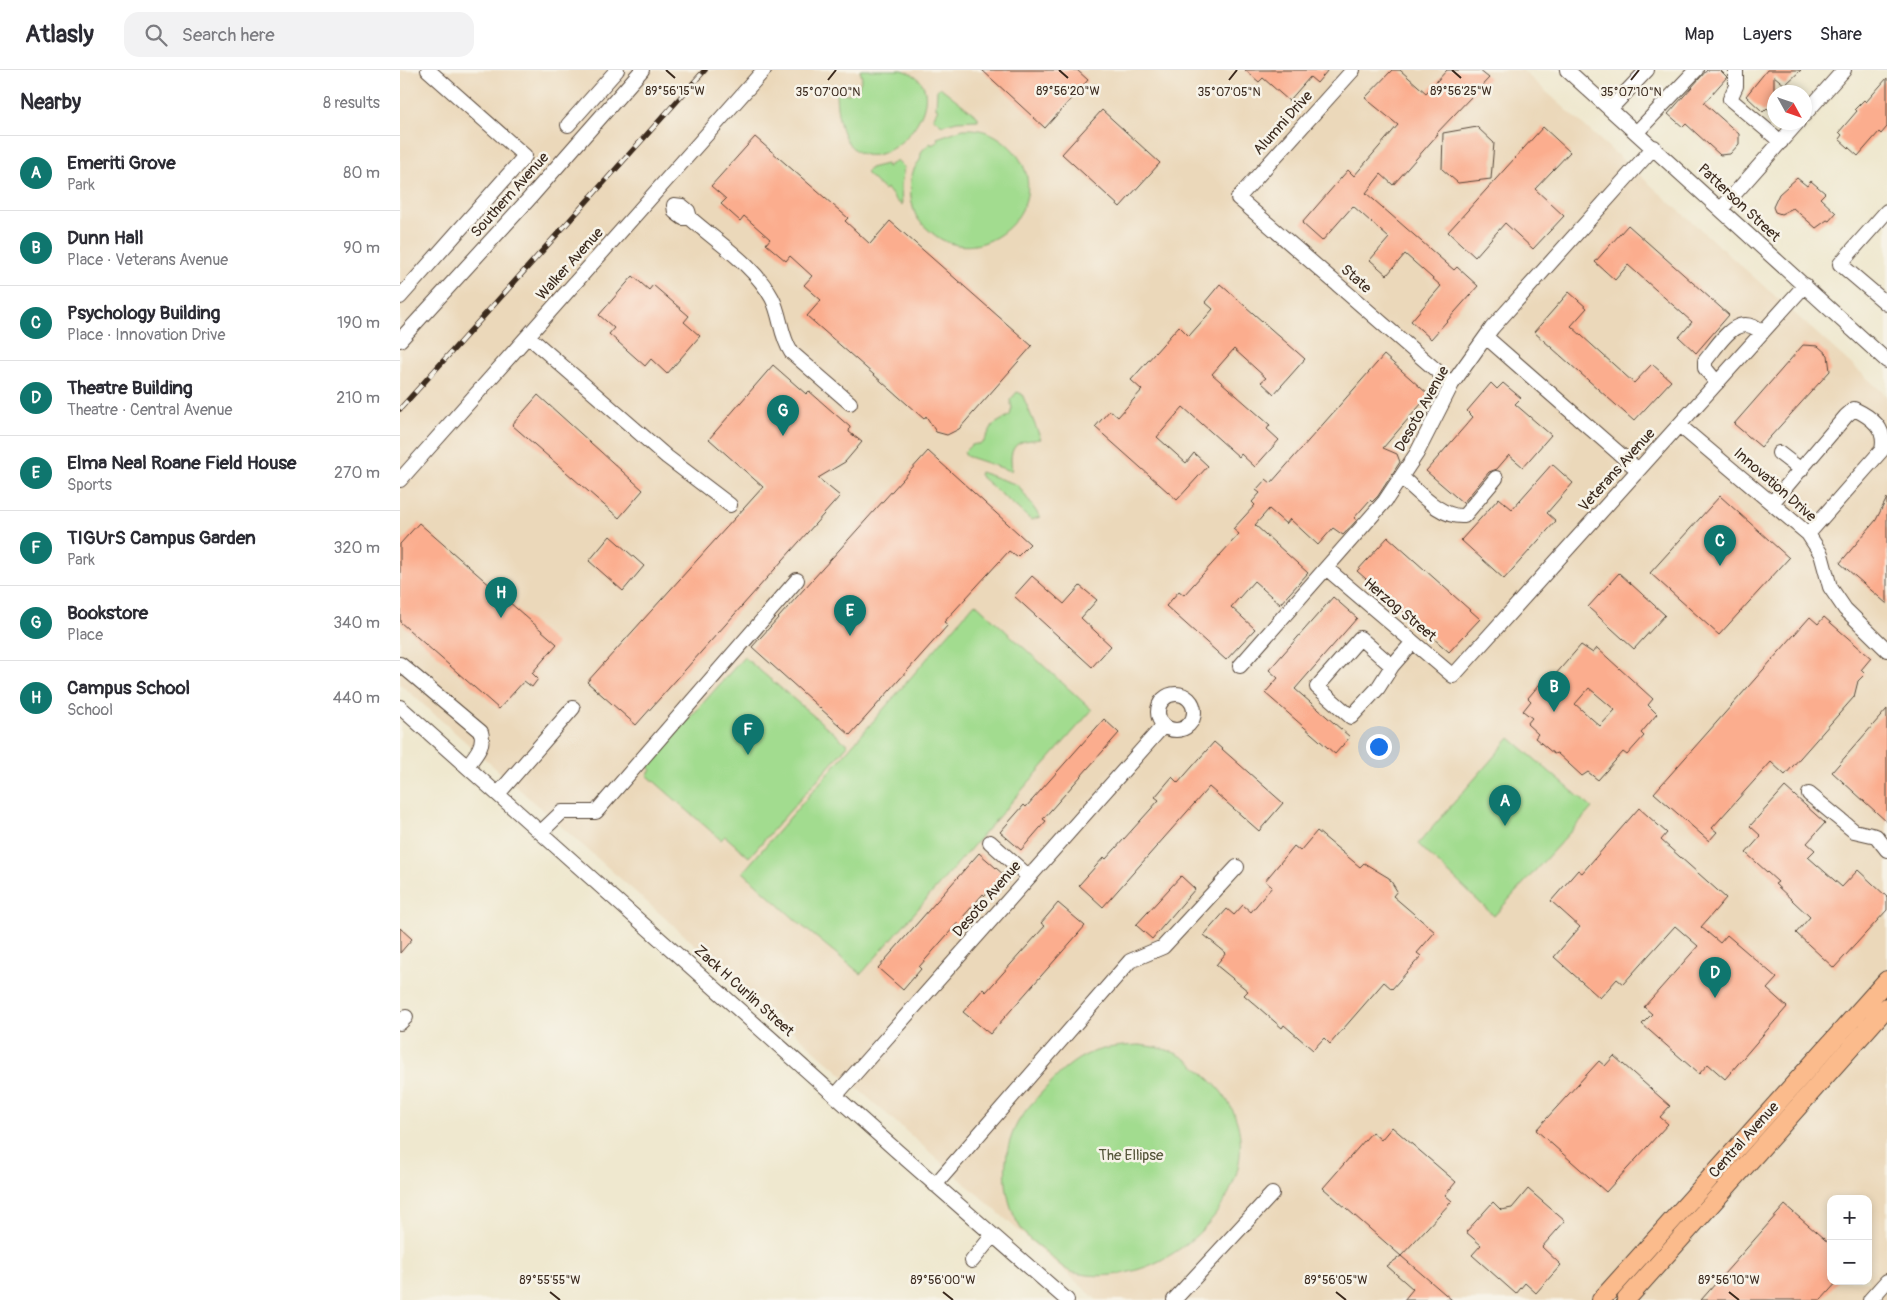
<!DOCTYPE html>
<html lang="en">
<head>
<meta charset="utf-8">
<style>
	:root { --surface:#fff; --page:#f2f2f3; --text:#2b2b33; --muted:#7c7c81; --line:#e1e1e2; --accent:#0f766e }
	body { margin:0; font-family:Pangolin,sans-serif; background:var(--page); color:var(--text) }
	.controls { position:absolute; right:15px; bottom:15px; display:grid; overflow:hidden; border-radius:10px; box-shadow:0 2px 8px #0003 }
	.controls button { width:45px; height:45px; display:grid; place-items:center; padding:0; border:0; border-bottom:1px solid var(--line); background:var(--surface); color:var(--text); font:25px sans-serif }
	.compass { position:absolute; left:1367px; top:15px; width:45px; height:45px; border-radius:50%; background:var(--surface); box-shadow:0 2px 8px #0003; rotate:130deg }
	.you { position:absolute; left:978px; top:676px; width:18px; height:18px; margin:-12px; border:4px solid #fff; border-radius:50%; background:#1a73e8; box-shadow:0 0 0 8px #1a73e833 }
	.badge { display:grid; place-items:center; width:32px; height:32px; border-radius:50%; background:var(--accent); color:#fff; font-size:16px; font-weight:700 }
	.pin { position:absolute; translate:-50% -41px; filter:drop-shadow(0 1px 2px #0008) }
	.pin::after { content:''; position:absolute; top:26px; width:18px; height:15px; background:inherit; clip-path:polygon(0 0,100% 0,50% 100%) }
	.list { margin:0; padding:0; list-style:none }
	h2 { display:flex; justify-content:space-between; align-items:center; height:65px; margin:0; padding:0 20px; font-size:21px }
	h2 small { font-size:16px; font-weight:400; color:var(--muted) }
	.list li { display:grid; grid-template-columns:32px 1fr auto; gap:15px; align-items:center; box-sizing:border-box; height:75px; padding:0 20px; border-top:1px solid var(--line) }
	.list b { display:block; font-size:19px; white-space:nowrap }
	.list p { margin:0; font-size:16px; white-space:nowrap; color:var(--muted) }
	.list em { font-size:16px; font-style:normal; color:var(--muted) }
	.icon { flex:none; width:28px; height:28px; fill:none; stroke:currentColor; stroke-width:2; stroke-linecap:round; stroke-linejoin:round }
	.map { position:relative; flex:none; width:1487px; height:1230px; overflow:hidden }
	header { display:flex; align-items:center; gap:30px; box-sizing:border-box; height:70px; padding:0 25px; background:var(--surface); border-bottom:1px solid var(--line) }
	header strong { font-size:24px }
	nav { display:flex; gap:28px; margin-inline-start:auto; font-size:18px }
	.search { width:350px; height:45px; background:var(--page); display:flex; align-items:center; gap:12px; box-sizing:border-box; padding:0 18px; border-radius:15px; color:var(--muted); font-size:19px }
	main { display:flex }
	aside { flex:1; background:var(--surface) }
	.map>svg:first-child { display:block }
</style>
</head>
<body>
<header>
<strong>Atlasly</strong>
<div class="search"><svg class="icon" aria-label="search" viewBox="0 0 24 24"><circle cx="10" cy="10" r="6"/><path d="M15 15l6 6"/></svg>Search here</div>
<nav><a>Map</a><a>Layers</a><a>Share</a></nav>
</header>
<main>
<aside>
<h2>Nearby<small>8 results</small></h2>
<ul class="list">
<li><span class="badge">A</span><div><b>Emeriti Grove</b><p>Park</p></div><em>80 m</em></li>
<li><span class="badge">B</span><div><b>Dunn Hall</b><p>Place · Veterans Avenue</p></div><em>90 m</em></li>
<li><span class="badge">C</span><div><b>Psychology Building</b><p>Place · Innovation Drive</p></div><em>190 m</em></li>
<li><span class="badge">D</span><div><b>Theatre Building</b><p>Theatre · Central Avenue</p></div><em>210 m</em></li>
<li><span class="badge">E</span><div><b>Elma Neal Roane Field House</b><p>Sports</p></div><em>270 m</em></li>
<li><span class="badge">F</span><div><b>TIGUrS Campus Garden</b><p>Park</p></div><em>320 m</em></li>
<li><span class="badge">G</span><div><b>Bookstore</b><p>Place</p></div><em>340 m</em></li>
<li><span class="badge">H</span><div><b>Campus School</b><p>School</p></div><em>440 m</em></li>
</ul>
</aside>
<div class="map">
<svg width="1487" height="1230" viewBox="0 0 1487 1230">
	<rect width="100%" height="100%" fill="#f7f3e8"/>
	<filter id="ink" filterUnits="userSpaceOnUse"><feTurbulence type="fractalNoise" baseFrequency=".02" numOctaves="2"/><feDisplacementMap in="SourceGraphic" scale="10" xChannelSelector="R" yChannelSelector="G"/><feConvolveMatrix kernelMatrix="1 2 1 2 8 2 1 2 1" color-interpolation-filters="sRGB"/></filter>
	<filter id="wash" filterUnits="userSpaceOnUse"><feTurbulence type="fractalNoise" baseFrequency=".0096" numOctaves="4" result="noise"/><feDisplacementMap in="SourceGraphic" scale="20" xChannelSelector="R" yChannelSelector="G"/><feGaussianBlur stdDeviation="1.12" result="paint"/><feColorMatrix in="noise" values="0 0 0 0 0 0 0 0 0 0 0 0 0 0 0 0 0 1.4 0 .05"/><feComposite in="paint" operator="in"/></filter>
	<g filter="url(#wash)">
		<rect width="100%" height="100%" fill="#efe8cf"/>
		<path fill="#ebd8ba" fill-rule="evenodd" d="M0 0H1122L1487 326V1230H697L0 614ZM1431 1129H1468V1211H1431Z"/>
		<path fill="#a2dc8f" stroke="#6e8356" d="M460 0C472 0 490 0 502 0 579 20 442 166 436 24L438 22 448 24 458 18 462 8Z
			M540 17 578 47V50L557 51 542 55 533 48 538 39 536 38 537 20Z
			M563 59C583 58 597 64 611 78 663 131 582 207 531 162 517 150 514 146 511 127 509 110 512 100 520 90 521 88 520 86 521 84 521 80 528 75 531 73L532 75 538 71 537 68Z
			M497 90 504 97 501 116 502 135C494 131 492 123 486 118L484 120 466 103 470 98 486 94 487 97Z
			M617 322 622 324 641 369C627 371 612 369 611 389 611 393 612 397 611 401L566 386 564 382 571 375 583 373 593 355 610 345 612 338 610 330Z
			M580 402 618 415 640 447 631 450 579 405Z
			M575 533 692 640 461 904 401 855 343 802Z
			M344 587 448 675 349 787 325 766 321 770 247 705 251 700 247 696Z
			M1110 668 1192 738 1094 846 1018 774Z
			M739 975C774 979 783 984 808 1008 900 1090 778 1230 671 1202 662 1198 654 1189 647 1183 640 1177 630 1171 624 1163 602 1133 599 1085 618 1052 625 1040 635 1030 644 1020 656 1007 668 994 684 986 701 977 721 976 739 975Z"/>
		<g id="blocks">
			<path fill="#fbad8e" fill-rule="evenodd" d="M582 0H677L688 10 645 58Z
				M845 0H928L917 13 910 7 889 31 863 8 859 12Z
				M992 0H1000L1026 23 1047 0H1079L1089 8 1036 64H1038L993 115 981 104 966 123 1054 200 1057 197 1078 216 1031 269 1011 251 1041 216 1005 184 987 205 970 190 989 168 953 136 922 171 902 153 948 100 954 106 998 55 965 28Z
				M1307 0H1320L1327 7 1304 33 1339 64V74L1330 84 1320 85 1286 54 1283 57 1268 44Z
				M1367 0H1401L1385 15 1374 6V45L1367 38 1363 42 1346 26Z
				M1487 8V57L1481 64 1479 62 1458 86 1439 69 1442 65 1439 62 1457 41 1455 39 1464 30 1466 32Z
				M702 40 760 93 720 137 662 84Z
				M1077 57 1094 73 1091 109 1058 113 1042 99 1043 63Z
				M1143 57 1170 82 1135 119 1164 146 1133 179 1105 153 1075 187 1048 162Z
				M355 67 448 148 445 151 470 174 490 151 632 276 559 359 547 365 536 362 526 346 524 349 407 246 421 230 404 215 412 206 390 186 386 191 366 174 370 169 344 146 340 151 321 134 326 129 311 116Z
				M1397 108 1407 116 1411 111 1425 123 1420 128 1436 143 1429 151 1427 150 1416 158 1393 138 1381 144 1375 142 1373 137 1379 124Z
				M1228 155 1329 245 1296 283 1279 267 1292 252 1228 195 1215 210 1195 192Z
				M233 206 249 220 253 215 289 246 284 252 300 266 267 304 251 289 245 296 209 264 214 258 199 245Z
				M820 214 905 289 874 324 861 312 866 308 834 279 812 304 870 355 867 359 879 370 855 397 841 384 839 387 783 337 757 367 786 393 794 383 808 396 777 430 695 357 710 340 718 347 742 320 731 310 779 256 789 266 813 239 805 232Z
				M1169 222 1187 238 1171 256 1234 313 1252 294 1271 311 1234 351 1134 262Z
				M1403 275 1418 276 1428 285 1430 301 1361 377 1334 354Z
				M984 285 1029 325 983 378 997 384 1000 392 978 426 972 432 970 430 954 448 957 450 943 465 933 458 918 475 890 449 886 454 869 439 855 455 908 503 880 534 854 511 831 537 855 559 826 590 766 536 779 521 784 525 839 464 833 459 855 435 852 432 860 423 856 420 866 409 871 413Z
				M373 295 406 324 409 321 450 357 449 362 462 372 445 392 418 408 440 426 236 655 187 612 363 417 309 369Z
				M1091 313 1097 319 1103 313 1121 328 1115 334 1151 365 1123 397 1109 385 1097 399 1089 402 1063 433 1026 401 1073 347 1067 341Z
				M138 325 243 420 219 448 112 355Z
				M528 381 630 474 617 487 609 481 544 552 548 555 450 665 352 577Z
				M1152 394 1173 413 1147 443 1156 451 1104 509 1061 470 1099 428 1112 439Z
				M1320 426 1389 488 1319 565 1250 503Z
				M1487 428V534L1440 493 1476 450Z
				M19 453 157 574 132 603 138 609 132 617 124 611 99 639 0 552V474Z
				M210 466 244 496 223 521 189 491Z
				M988 467 1080 549 1049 582 957 501Z
				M1219 503 1265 545 1234 579 1188 537Z
				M632 506 664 534 680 516 697 530 681 548 711 576 692 597 614 526Z
				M933 527 957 548 895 619 950 667 935 684 865 623 878 608 869 600Z
				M1410 547 1418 554 1424 547 1471 588 1461 600 1465 604 1458 611 1454 627 1385 705 1371 692 1312 758 1317 762 1309 771 1254 723Z
				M1181 575 1193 583 1197 578 1253 629 1248 635 1257 644 1241 663 1244 666 1227 685 1223 682 1198 710 1188 702 1182 706 1157 683 1154 684 1135 668 1138 664 1127 654 1132 648 1123 641 1131 631 1128 628 1144 609 1148 613ZM1189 618 1215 640 1200 656 1175 634Z
				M1487 639V752L1432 702Z
				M704 649 719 663 643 749 646 751 621 780 600 762 624 735 626 737Z
				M814 672 883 733 859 761 809 717 703 837 679 815 704 787 706 789 759 730 755 727 772 707 778 713Z
				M1385 717 1425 753 1407 773 1415 780 1408 787 1442 817 1458 800 1487 827V840L1434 898 1396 863 1410 847 1375 814 1378 812 1346 783 1361 766 1350 756Z
				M1239 738 1267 763 1261 770 1326 828 1301 857 1320 873 1327 865 1377 908 1367 919 1387 937 1325 1009 1308 994 1299 1004 1242 954 1252 944 1244 937 1298 876 1275 856 1223 914 1217 909 1200 928 1154 887 1180 857 1151 831 1178 800 1182 803Z
				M917 761 960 797 964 793 989 808 997 821 993 826 1035 862 1017 883 1021 886 992 919 984 912 930 974 924 968 913 980 884 955 882 958 844 925 848 921 816 895 826 883 804 865 827 839 834 845 843 835 851 842 872 817 865 811 894 776 900 781Z
				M579 783 604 805 585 826 583 824 519 897 521 899 503 920 478 898Z
				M781 806 795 819 752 869 736 855Z
				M658 833 685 856 590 964 563 942 583 919 586 922 645 856 641 853Z
				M0 858 12 869 0 883Z
				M1214 986 1270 1036 1260 1047 1268 1054 1206 1122 1136 1060 1199 991 1205 996Z
				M992 1057 1056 1112 1045 1125 1052 1131 1001 1186 923 1118 972 1062 981 1070Z
				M1128 1119 1165 1151 1142 1177 1161 1195 1136 1223 1125 1213 1116 1224 1072 1185 1081 1175 1066 1162 1093 1132 1101 1140 1112 1138Z
				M1385 1135 1431 1175V1211H1438L1421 1230H1301Z
				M1001 1186 1052 1230H1004L1013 1219 987 1196Z"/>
		</g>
	</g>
	<g filter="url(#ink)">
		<use href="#blocks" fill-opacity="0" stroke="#564639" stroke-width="1"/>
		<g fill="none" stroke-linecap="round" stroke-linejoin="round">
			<defs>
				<path id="minor" d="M953 0 838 128 1052 314
					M1167 0 1487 291
					M1336 0V16L1330 29 1381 72
					M1211 38 1247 0
					M1404 45 1444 0
					M168 55 217 0
					M1237 62 1296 0
					M1322 138 1398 52
					M1487 141 1440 194 1487 234
					M290 148H283L275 142 274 135 282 136 288 141 290 148C317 172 354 195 372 228 381 245 380 265 391 282L450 333
					M0 227 125 86 28 0
					M128 266 267 387 330 435
					M1086 267 1238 400
					M0 270 128 130 242 0
					M1317 313 1305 298V291C1321 272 1337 240 1362 263
					M1279 355 1408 464 1421 484 1430 517 1445 539 1487 580
					M1379 383 1401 400
					M1001 407C1018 421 1040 448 1064 446L1096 408
					M0 410 364 0
					M1372 433 1446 346 1454 339C1471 347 1487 358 1482 380L1408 464
					M926 498 1053 606 1405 215
					M0 594 81 662C85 675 75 686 67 696
					M840 596 985 431 1017 383 1052 314 1092 258 1254 77
					M992 596 978 618 951 647 917 617 960 568 992 596 1013 572
					M758 642a18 18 0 1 1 36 0a18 18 0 1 1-36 0Z
					M0 637 497 1081 667 1230
					M98 724 173 638
					M1409 724 1454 761 1476 766 1487 780
					M141 762 162 742H196L397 510
					M590 772 629 807
					M0 953 6 947
					M436 1025 763 656
					M535 1115 730 891 763 877 837 797
					M572 1191 593 1165
					M774 1230 872 1124
					M1470 1230 1487 1211"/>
				<path id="major" d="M1201 1230 1487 910
					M1226 1230 1487 937"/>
			</defs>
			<use href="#minor" stroke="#564639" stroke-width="16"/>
			<use href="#major" stroke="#564639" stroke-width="20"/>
			<use href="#minor" stroke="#fff" stroke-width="14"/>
			<use href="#major" stroke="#fbbb8c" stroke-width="18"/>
			<defs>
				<path id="rail" d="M0 339 305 0"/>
			</defs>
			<use href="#rail" stroke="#3b2a1e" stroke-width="5.5"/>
			<use href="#rail" stroke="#f7f3e8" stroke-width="4" stroke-dasharray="11" stroke-linecap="butt"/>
		</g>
	</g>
	<path fill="none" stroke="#3b2a1e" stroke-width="2" d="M266 0 275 8M659 0 668 8M1052 0 1061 8M428 10 436 0M829 10 837 0M1231 10 1239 0M150 1222 160 1230M543 1222 553 1230M936 1222 946 1230M1329 1222 1339 1230"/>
	<g text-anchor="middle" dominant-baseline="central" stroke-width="5" stroke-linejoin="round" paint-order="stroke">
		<g font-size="15" fill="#3b2a1e" stroke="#f7f3e8">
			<text transform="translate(883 53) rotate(-48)">Alumni Drive</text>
			<text transform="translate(110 125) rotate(-48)">Southern Avenue</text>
			<text transform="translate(1339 133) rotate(43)">Patterson Street</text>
			<text transform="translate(170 194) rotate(-48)">Walker Avenue</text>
			<text transform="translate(956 209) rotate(41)">State</text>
			<text transform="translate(1022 339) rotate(-61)">Desoto Avenue</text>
			<text transform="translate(1217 400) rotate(-48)">Veterans Avenue</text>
			<text transform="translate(1375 415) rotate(41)">Innovation Drive</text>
			<text transform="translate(1000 540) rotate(40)">Herzog Street</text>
			<text transform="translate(587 829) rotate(-49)">Desoto Avenue</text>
			<text transform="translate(344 921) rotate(42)">Zack H Curlin Street</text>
			<text transform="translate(1344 1070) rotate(-48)">Central Avenue</text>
		</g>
		<g font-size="15" fill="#55563a" stroke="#f7f3e8">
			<text x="731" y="1085">The Ellipse</text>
		</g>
	</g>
	<g font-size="12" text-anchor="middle" fill="#3b2a1e" stroke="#f7f3e8" stroke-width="5" stroke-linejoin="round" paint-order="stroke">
		<text x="275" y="25">89°56'15"W</text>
		<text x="668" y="25">89°56'20"W</text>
		<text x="1061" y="25">89°56'25"W</text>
		<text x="428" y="26">35°07'00"N</text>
		<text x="829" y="26">35°07'05"N</text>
		<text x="1231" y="26">35°07'10"N</text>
		<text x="150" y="1214">89°55'55"W</text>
		<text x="543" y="1214">89°56'00"W</text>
		<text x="936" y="1214">89°56'05"W</text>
		<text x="1329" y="1214">89°56'10"W</text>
	</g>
</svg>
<div class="controls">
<button>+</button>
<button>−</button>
</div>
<svg class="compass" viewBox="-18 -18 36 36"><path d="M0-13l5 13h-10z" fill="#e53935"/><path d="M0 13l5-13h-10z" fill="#7c7c81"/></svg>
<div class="you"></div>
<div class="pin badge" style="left:1105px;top:756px">A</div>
<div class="pin badge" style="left:1154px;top:642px">B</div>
<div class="pin badge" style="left:1320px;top:496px">C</div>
<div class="pin badge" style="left:1315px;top:928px">D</div>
<div class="pin badge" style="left:450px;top:566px">E</div>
<div class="pin badge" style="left:348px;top:685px">F</div>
<div class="pin badge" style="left:383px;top:366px">G</div>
<div class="pin badge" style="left:101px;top:548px">H</div>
</div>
</main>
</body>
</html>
